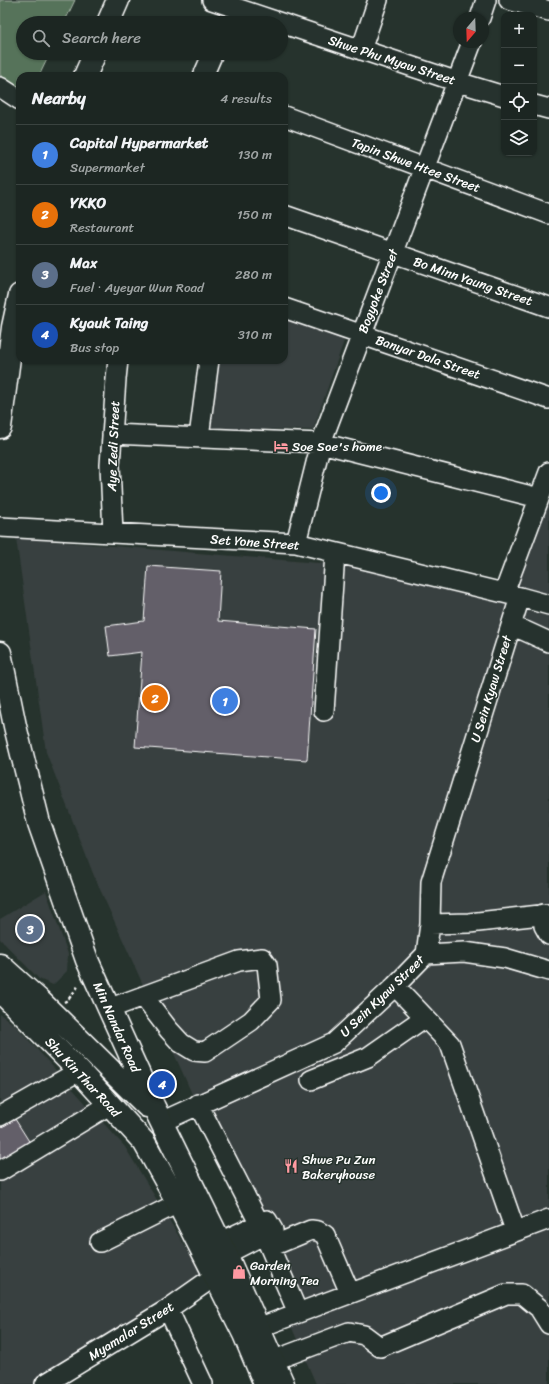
<!DOCTYPE html>
<html lang="en">
<head>
<meta charset="utf-8">
<style>
	:root { --surface:#1c2622; --page:#29322f; --text:#f1f3f6; --muted:#a0a5a5; --line:#3a4340; --accent:#b45309 }
	body { margin:0; font-family:Sriracha,sans-serif; background:var(--page); color:var(--text) }
	.controls { position:absolute; right:12px; top:12px; display:grid; overflow:hidden; border-radius:8px; box-shadow:0 1px 3px #0004 }
	.controls button { width:36px; height:36px; display:grid; place-items:center; padding:0; border:0; border-bottom:1px solid var(--line); background:var(--surface); color:var(--text); font:20px sans-serif }
	.compass { position:absolute; left:453px; top:12px; width:36px; height:36px; border-radius:50%; background:var(--surface); box-shadow:0 1px 3px #0004; rotate:199deg }
	.you { position:absolute; left:381px; top:493px; width:14px; height:14px; margin:-10px; border:3px solid #fff; border-radius:50%; background:#1a73e8; box-shadow:0 0 0 6px #1a73e833 }
	.badge { display:grid; place-items:center; width:26px; height:26px; border-radius:50%; background:var(--accent); color:#fff; font-size:13px; font-weight:700 }
	.pin { position:absolute; translate:-50% -50%; border:2px solid #fff; box-shadow:0 1px 4px #0006 }
	.list { margin:0; padding:0; list-style:none }
	h2 { display:flex; justify-content:space-between; align-items:center; height:52px; margin:0; padding:0 16px; font-size:17px }
	h2 small { font-size:13px; font-weight:400; color:var(--muted) }
	.list li { display:grid; grid-template-columns:26px 1fr auto; gap:12px; align-items:center; box-sizing:border-box; height:60px; padding:0 16px; border-top:1px solid var(--line) }
	.list b { display:block; font-size:15px; white-space:nowrap }
	.list p { margin:0; font-size:13px; white-space:nowrap; color:var(--muted) }
	.list em { font-size:13px; font-style:normal; color:var(--muted) }
	.icon { flex:none; width:22px; height:22px; fill:none; stroke:currentColor; stroke-width:2; stroke-linecap:round; stroke-linejoin:round }
	.map { position:relative; flex:none; width:549px; height:1384px; overflow:hidden }
	.search { position:absolute; background:var(--surface); box-shadow:0 1px 3px #0004; left:16px; top:16px; width:272px; height:44px; display:flex; align-items:center; gap:10px; box-sizing:border-box; padding:0 14px; border-radius:22px; color:var(--muted); font-size:15px }
	.panel { position:absolute; background:var(--surface); box-shadow:0 1px 3px #0004; left:16px; top:72px; width:272px; height:292px; border-radius:12px }
	.map>svg:first-child { display:block }
</style>
</head>
<body>
<div class="map">
<svg width="549" height="1384" viewBox="0 0 549 1384">
	<rect width="100%" height="100%" fill="#26332d"/>
	<filter id="ink" filterUnits="userSpaceOnUse"><feTurbulence type="fractalNoise" baseFrequency=".025" numOctaves="2"/><feDisplacementMap in="SourceGraphic" scale="8" xChannelSelector="R" yChannelSelector="G"/><feConvolveMatrix kernelMatrix="1 2 1 2 8 2 1 2 1" color-interpolation-filters="sRGB"/></filter>
	<g filter="url(#ink)">
		<path fill="#38403f" d="M284 317 345 338 313 430 211 429 219 360H284Z
			M549 495V1384H316L185 1078 94 876 46 752 16 538 343 565 508 605Z
			M46 891 68 954 67 971 53 985 39 979 0 939V919Z
			M0 1014 16 1026 125 1147 212 1291 63 1384H0Z"/>
		<path fill="#57735a" stroke="#abb9ac" d="M0 0H75L64 23H23V53H50L39 76H20V90L0 75Z"/>
		<path fill="#635e69" stroke="#fff" d="M148 566 221 571 218 621 316 629 307 760 135 747 142 652 110 656 106 626 144 621Z
			M15 1119 32 1146 0 1165V1128Z"/>
		<g fill="none" stroke-linecap="round" stroke-linejoin="round">
			<defs>
				<path id="minor" d="M212 0 281 23
					M509 0 549 11
					M480 18 486 0
					M281 23 458 82 504 96
					M361 50 378 0
					M203 76 213 53
					M0 87 20 100
					M534 105 549 109
					M284 116 549 214
					M284 215 549 307
					M284 308 549 399
					M112 434 321 443 539 498
					M199 437 209 360
					M0 527 296 543 520 597 431 882 430 924 426 954 395 986 334 1043 161 1122
					M113 533 110 465 116 379 118 360
					M296 543 321 443 472 42
					M504 593 549 472
					M520 597 549 605
					M511 626 525 631 549 642
					M324 711 335 554
					M543 914 544 926 549 935
					M430 924 469 923 549 914
					M426 954 464 952 505 958 549 971
					M395 986 450 1044 515 1230
					M108 1009 239 961 262 958 267 965 271 1000 251 1021 205 1052 194 1051 181 1043 169 1030 143 996
					M311 1080 368 1057 424 1018
					M198 1104 259 1223
					M0 1116 79 1071
					M0 1171 109 1105
					M265 1236 298 1313
					M100 1242 178 1203
					M220 1242 267 1220 273 1230 226 1254
					M270 1247 311 1230 318 1231 325 1235 350 1293
					M168 1309 203 1384
					M258 1328 549 1219
					M272 1361 349 1332 364 1335 380 1347 506 1294H522L539 1308 549 1324
					M45 1384 168 1309 215 1276 229 1270"/>
				<path id="major" d="M108 23 118 0
					M85 76 95 53
					M0 427 13 327 20 295
					M0 653 15 726 39 823 87 960 151 1101 226 1254 283 1384
					M0 965 39 1000 147 1106
					M0 991 79 1071 144 1142 178 1203 208 1262 244 1334 265 1384"/>
			</defs>
			<use href="#minor" stroke="#fff" stroke-width="22"/>
			<use href="#major" stroke="#fff" stroke-width="25"/>
			<path stroke="#fff" stroke-width="2.5" stroke-dasharray="3 3" stroke-linecap="butt" d="M64 1002 68 1000 79 985"/>
			<use href="#minor" stroke="#26332d" stroke-width="19"/>
			<use href="#major" stroke="#26332d" stroke-width="22"/>
		</g>
	</g>
	<defs>
		<symbol id="hotel-bare" viewBox="-9 -9 18 18"><path d="M-6-4.5h1.5V1H6V5H4.5V3h-9V5H-6ZM-4 0a1.8 1.8 0 1 1 3.6 0ZM.5 0V-2.5h3Q6-2.5 6 0Z" fill="#ff9aa2" stroke="#26332d" stroke-width="2.5" paint-order="stroke"/></symbol>
		<symbol id="restaurant-bare" viewBox="-9 -9 18 18"><path d="M-5-6h1v4h1v-4h1v4h1v-4h1v5L-1.5 .5V6h-2V.5L-5-1ZM5-6V6H3V1.5H1.5Q1.5-4 5-6Z" fill="#ff9aa2" stroke="#26332d" stroke-width="2.5" paint-order="stroke"/></symbol>
		<symbol id="shop-bare" viewBox="-9 -9 18 18"><path d="M-5-2.5h2.3a2.7 3.5 0 0 1 5.4 0H5L5.5 6h-11ZM-1.5-2.5h3a1.5 2.3 0 0 0-3 0Z" fill="#ff9aa2" stroke="#26332d" stroke-width="2.5" paint-order="stroke"/></symbol>
	</defs>
	<g fill-rule="evenodd">
		<use href="#hotel-bare" x="271" y="436" width="20" height="20"/>
		<use href="#restaurant-bare" x="281" y="1156" width="20" height="20"/>
		<use href="#shop-bare" x="229" y="1262" width="20" height="20"/>
	</g>
	<g text-anchor="middle" dominant-baseline="central" stroke-width="3" stroke-linejoin="round" paint-order="stroke">
		<g font-size="13" fill="#fff" stroke="#26332d">
			<text transform="translate(392 60) rotate(18)">Shwe Phu Myaw Street</text>
			<text transform="translate(416 165) rotate(20)">Tapin Shwe Htee Street</text>
			<text transform="translate(473 281) rotate(19)">Bo Minn Yaung Street</text>
			<text transform="translate(378 291) rotate(-69)">Bogyoke Street</text>
			<text transform="translate(428 357) rotate(19)">Banyar Dala Street</text>
			<text transform="translate(113 446) rotate(-88)">Aye Zedi Street</text>
			<text transform="translate(255 542) rotate(4)">Set Yone Street</text>
			<text transform="translate(491 689) rotate(-73)">U Sein Kyaw Street</text>
			<text transform="translate(382 996) rotate(-44)">U Sein Kyaw Street</text>
			<text transform="translate(117 1027) rotate(66)">Min Nandar Road</text>
			<text transform="translate(83 1077) rotate(47)">Shu Kin Thar Road</text>
			<text transform="translate(131 1331) rotate(-32)">Myamalar Street</text>
		</g>
		<g font-size="13" fill="#fff" stroke="#26332d" text-anchor="start">
			<text x="292" y="446">Soe Soe's home</text>
			<text x="302" y="1159">Shwe Pu Zun<tspan x="302" dy="15">Bakeryhouse</tspan></text>
			<text x="250" y="1265">Garden<tspan x="250" dy="15">Morning Tea</tspan></text>
		</g>
	</g>
</svg>
<div class="controls">
<button>+</button>
<button>−</button>
<button><svg class="icon" aria-label="locate" viewBox="0 0 24 24"><circle cx="12" cy="12" r="6"/><path d="M12 2v4M12 18v4M2 12h4M18 12h4"/></svg></button>
<button><svg class="icon" aria-label="layers" viewBox="0 0 24 24"><path d="M12 4l9 5-9 5-9-5zM3 14l9 5 9-5"/></svg></button>
</div>
<svg class="compass" viewBox="-18 -18 36 36"><path d="M0-13l5 13h-10z" fill="#e53935"/><path d="M0 13l5-13h-10z" fill="#a0a5a5"/></svg>
<div class="you"></div>
<div class="pin badge" style="left:225px;top:701px;background:#3f7fe0">1</div>
<div class="pin badge" style="left:155px;top:698px;background:#e8710a">2</div>
<div class="pin badge" style="left:30px;top:929px;background:#5c6f8a">3</div>
<div class="pin badge" style="left:162px;top:1084px;background:#1a4fb4">4</div>
<div class="search"><svg class="icon" aria-label="search" viewBox="0 0 24 24"><circle cx="10" cy="10" r="6"/><path d="M15 15l6 6"/></svg>Search here</div>
<section class="panel">
<h2>Nearby<small>4 results</small></h2>
<ul class="list">
<li><span class="badge" style="background:#3f7fe0">1</span><div><b>Capital Hypermarket</b><p>Supermarket</p></div><em>130 m</em></li>
<li><span class="badge" style="background:#e8710a">2</span><div><b>YKKO</b><p>Restaurant</p></div><em>150 m</em></li>
<li><span class="badge" style="background:#5c6f8a">3</span><div><b>Max</b><p>Fuel · Ayeyar Wun Road</p></div><em>280 m</em></li>
<li><span class="badge" style="background:#1a4fb4">4</span><div><b>Kyauk Taing</b><p>Bus stop</p></div><em>310 m</em></li>
</ul>
</section>
</div>
</body>
</html>
